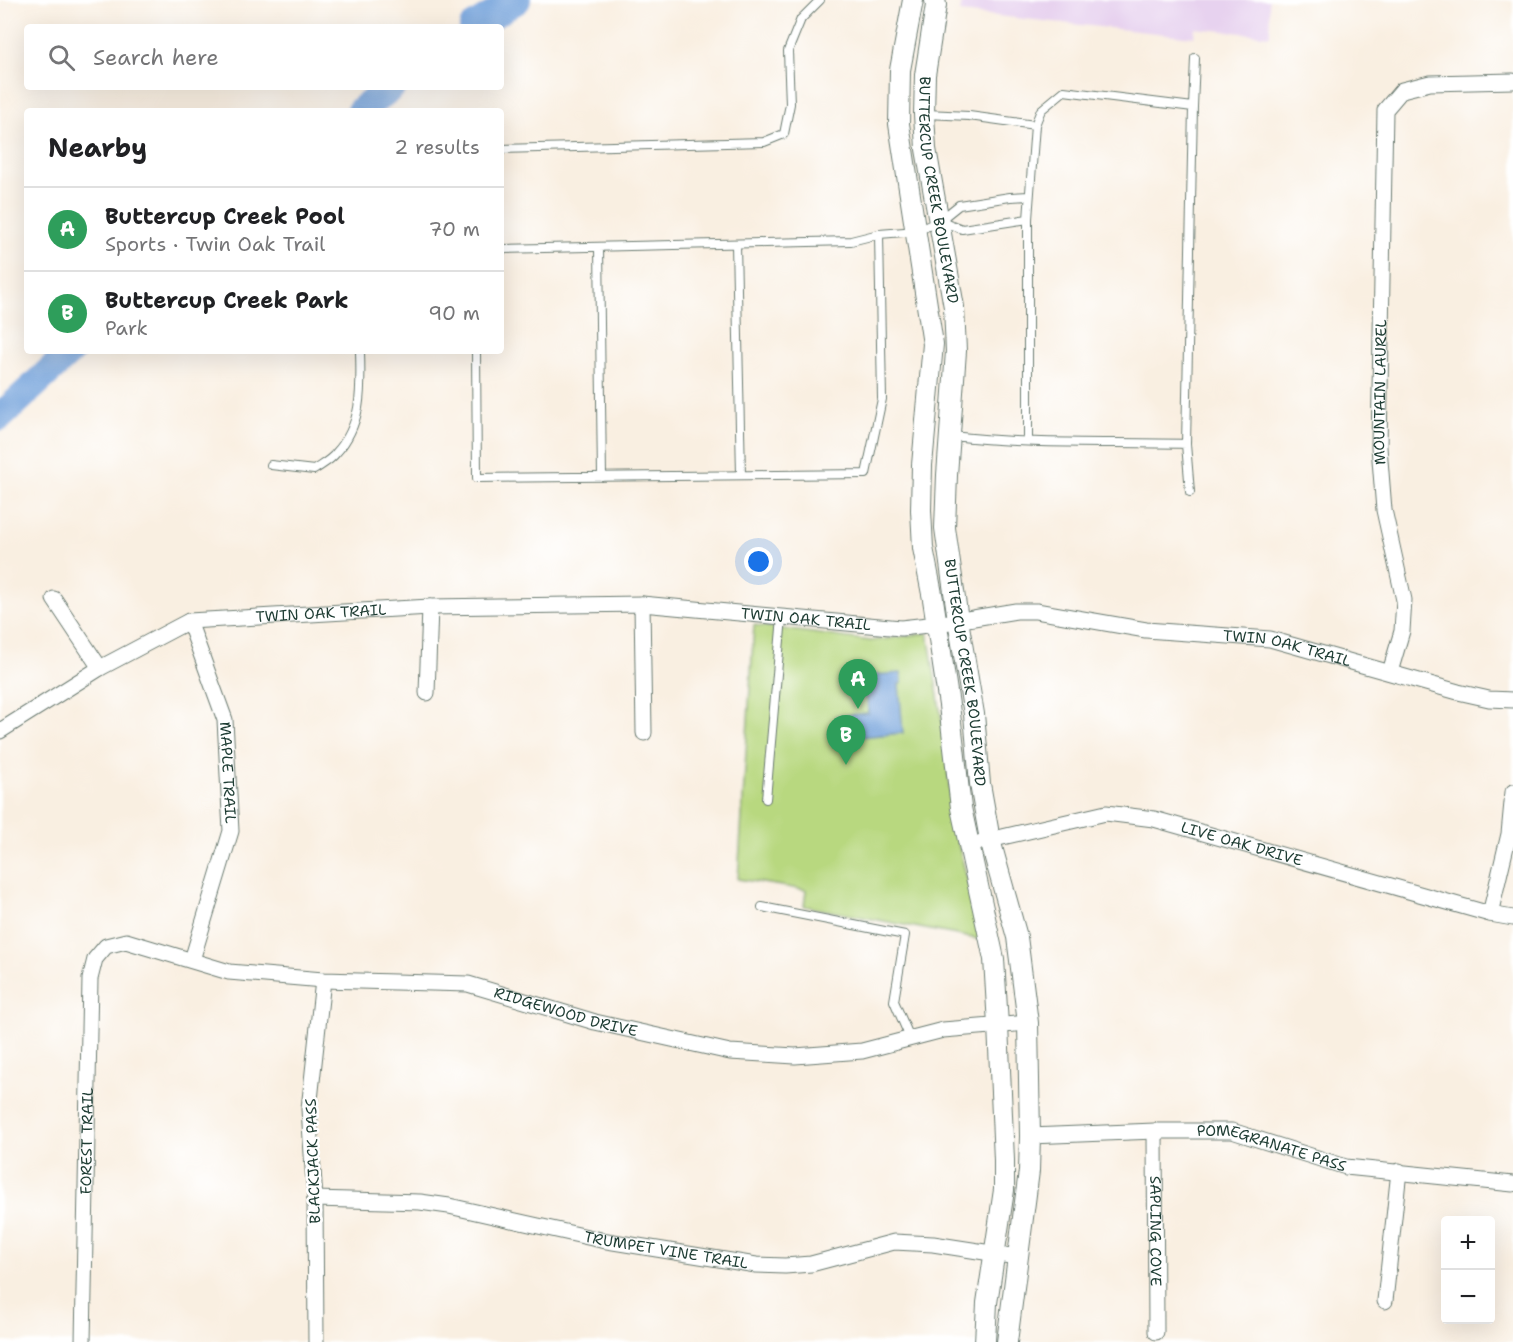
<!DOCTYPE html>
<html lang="en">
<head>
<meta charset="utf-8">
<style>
	:root { --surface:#fff; --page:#f6f6f6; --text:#202124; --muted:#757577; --line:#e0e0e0; --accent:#b5179e }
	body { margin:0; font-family:"Shantell Sans",sans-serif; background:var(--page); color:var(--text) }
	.controls { position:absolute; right:18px; bottom:18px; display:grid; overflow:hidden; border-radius:6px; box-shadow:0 6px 24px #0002 }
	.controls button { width:54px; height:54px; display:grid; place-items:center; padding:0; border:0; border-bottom:2px solid var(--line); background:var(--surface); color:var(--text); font:30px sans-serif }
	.you { position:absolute; left:759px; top:562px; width:21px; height:21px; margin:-15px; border:4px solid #fff; border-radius:50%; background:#1a73e8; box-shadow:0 0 0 9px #1a73e833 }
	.badge { display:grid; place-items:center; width:39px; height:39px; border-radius:50%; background:var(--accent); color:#fff; font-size:20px; font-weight:700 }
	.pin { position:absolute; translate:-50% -50px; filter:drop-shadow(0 2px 3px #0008) }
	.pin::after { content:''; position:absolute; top:32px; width:21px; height:18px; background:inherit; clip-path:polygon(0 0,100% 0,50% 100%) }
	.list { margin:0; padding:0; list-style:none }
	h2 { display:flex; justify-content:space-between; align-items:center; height:78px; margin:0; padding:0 24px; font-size:26px }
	h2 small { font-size:20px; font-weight:400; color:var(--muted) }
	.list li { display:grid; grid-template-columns:39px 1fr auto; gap:18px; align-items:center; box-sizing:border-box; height:84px; padding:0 24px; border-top:2px solid var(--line) }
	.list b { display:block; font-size:22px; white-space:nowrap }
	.list p { margin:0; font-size:20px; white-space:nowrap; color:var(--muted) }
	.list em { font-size:20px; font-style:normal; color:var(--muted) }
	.icon { flex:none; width:33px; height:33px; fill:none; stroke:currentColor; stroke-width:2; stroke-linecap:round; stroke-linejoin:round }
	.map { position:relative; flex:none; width:1513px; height:1342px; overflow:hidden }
	.search { position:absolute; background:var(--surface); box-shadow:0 6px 24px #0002; left:24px; top:24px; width:480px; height:66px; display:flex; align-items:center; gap:15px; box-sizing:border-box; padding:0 21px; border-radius:6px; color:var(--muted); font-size:22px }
	.panel { position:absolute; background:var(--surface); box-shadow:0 6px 24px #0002; left:24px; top:108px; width:480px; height:246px; border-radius:6px }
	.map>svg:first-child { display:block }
</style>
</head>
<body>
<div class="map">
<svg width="1513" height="1342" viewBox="0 0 1513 1342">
	<rect width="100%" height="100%" fill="#fff"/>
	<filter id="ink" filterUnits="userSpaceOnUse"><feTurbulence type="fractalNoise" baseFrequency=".0167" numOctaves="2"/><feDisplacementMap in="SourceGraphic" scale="12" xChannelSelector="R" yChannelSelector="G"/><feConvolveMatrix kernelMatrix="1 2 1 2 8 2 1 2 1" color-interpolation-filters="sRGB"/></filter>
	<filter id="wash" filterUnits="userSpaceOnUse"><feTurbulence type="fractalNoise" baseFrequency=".008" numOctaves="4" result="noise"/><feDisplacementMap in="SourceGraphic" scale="24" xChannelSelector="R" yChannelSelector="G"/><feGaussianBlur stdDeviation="1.35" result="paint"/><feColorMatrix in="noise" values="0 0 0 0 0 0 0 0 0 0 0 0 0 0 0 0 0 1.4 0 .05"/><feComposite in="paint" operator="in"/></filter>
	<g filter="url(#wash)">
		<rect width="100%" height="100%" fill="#f9efe1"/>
		<path fill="#e7d2ef" d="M962 0H1269L1270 36 1195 28 1194 37 960 12Z"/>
		<path fill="#b8d87f" stroke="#6c8a5a" stroke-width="1.5" d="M754 625 871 641 928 633 945 740 953 824 983 940 804 906 806 890 738 879Z"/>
		<path fill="#71a0da" stroke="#486e87" stroke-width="1.5" d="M901 673 902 683 899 684 903 733 838 739 836 716 868 713 867 698H863L861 676Z"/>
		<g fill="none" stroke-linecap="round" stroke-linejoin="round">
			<path stroke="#71a0da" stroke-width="28" d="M473 27 517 0
				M360 111 392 87
				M0 417 71 351"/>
		</g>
	</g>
	<g filter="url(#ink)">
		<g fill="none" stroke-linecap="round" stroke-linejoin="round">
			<defs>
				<path id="service" d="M1193 107 1195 58
					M926 114 969 116 1035 125
					M501 149 764 142 784 134 790 104 788 51 801 19 820 0
					M941 221 962 229 1028 219
					M736 244 741 475
					M599 247 602 477
					M501 249 851 241 879 234 917 231 939 221 959 205 1010 197 1029 196
					M476 351 477 478 866 474 882 399 879 234
					M952 436C1029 445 1108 442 1186 444L1193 107 1064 91 1041 110 1035 125 1028 219V440
					M1186 444 1190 492
					M271 465 314 470C321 465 331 460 336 453 363 424 361 388 360 351
					M766 799 782 617
					M762 907 905 935 894 1001 910 1038"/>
				<g id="minor">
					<path d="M54 599 100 668"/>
					<path d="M642 604 644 733"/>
					<path id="s1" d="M189 621 225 720 231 831 192 960"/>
					<path id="s2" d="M1390 672 1402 631 1404 600 1384 510 1379 447 1385 110 1402 90 1430 83 1513 81"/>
					<path d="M427 693 430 607"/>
					<path id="s3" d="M0 731 100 668 189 621 430 607 642 604 901 628 937 624 1016 611H1036L1146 630 1270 639 1458 692 1489 699 1513 700"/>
					<path id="s4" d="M981 842 1106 813 1154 819 1490 914 1513 918"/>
					<path d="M1490 914 1509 834 1513 792"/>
					<path id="s5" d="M1155 1131 1156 1332"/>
					<path id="s6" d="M1030 1136 1155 1131H1232L1346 1167 1513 1184"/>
					<path id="s7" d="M315 1199 420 1202 449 1206 601 1240 756 1265 785 1266 811 1264 894 1242 933 1244 1017 1257"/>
					<path d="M1385 1301 1399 1171"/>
					<path id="s8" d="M83 1342 90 979 95 959 106 946 126 941 229 972 323 980 468 984 595 1022 730 1052 795 1056 862 1051 943 1030 1028 1023"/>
					<path d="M316 1342 315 1199 309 1109 323 980"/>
				</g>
				<g id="tertiary">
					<path d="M913 0 900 70 899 124 933 344 922 465 921 510 923 548 933 599 949 705 961 808 994 959 998 1025 1004 1160V1190L987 1303 985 1342"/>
					<path id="s9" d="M935 0 936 5 925 75 924 114 926 149 954 307 956 351 947 475 945 528 958 620 974 714 980 784 990 840 1017 937 1028 1023 1030 1136 1029 1171 1007 1342"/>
				</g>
			</defs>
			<use href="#service" stroke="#6b7b71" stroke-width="10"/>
			<use href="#minor" stroke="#6b7b71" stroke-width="17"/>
			<use href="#tertiary" stroke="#6b7b71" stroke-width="22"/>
			<use href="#service" stroke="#fff" stroke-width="8"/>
			<use href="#minor" stroke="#fff" stroke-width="15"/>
			<use href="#tertiary" stroke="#fff" stroke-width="20"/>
		</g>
	</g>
	<g text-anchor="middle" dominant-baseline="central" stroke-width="5" stroke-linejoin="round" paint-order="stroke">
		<g font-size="15" fill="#1f3d34" stroke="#fff">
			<text stroke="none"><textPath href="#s9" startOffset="192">BUTTERCUP CREEK BOULEVARD</textPath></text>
			<text stroke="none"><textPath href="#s2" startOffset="284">MOUNTAIN LAUREL</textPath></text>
			<text stroke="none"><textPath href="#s3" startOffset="351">TWIN OAK TRAIL</textPath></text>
			<text stroke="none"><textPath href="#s3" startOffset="837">TWIN OAK TRAIL</textPath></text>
			<text stroke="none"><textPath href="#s3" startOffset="1323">TWIN OAK TRAIL</textPath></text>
			<text stroke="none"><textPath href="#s9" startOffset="678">BUTTERCUP CREEK BOULEVARD</textPath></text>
			<text stroke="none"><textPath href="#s1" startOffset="158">MAPLE TRAIL</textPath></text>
			<text stroke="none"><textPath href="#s4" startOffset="268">LIVE OAK DRIVE</textPath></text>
			<text stroke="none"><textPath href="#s8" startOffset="870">RIDGEWOOD DRIVE</textPath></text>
			<text stroke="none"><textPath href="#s8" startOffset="201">FOREST TRAIL</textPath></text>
			<text stroke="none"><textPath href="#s6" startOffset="244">POMEGRANATE PASS</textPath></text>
			<text transform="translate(313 1161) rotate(-92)">BLACKJACK PASS</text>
			<text stroke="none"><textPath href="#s5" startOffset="100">SAPLING COVE</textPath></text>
			<text stroke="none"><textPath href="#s7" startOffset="356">TRUMPET VINE TRAIL</textPath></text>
		</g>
	</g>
</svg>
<div class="controls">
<button>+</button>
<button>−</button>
</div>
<div class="you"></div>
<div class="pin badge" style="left:858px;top:709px;background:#2e9e5b">A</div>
<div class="pin badge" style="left:846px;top:765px;background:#2e9e5b">B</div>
<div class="search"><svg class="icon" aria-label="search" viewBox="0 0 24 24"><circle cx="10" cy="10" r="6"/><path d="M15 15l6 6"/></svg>Search here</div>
<section class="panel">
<h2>Nearby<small>2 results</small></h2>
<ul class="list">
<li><span class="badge" style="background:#2e9e5b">A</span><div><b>Buttercup Creek Pool</b><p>Sports · Twin Oak Trail</p></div><em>70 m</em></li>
<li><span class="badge" style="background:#2e9e5b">B</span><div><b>Buttercup Creek Park</b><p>Park</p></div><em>90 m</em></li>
</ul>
</section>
</div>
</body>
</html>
